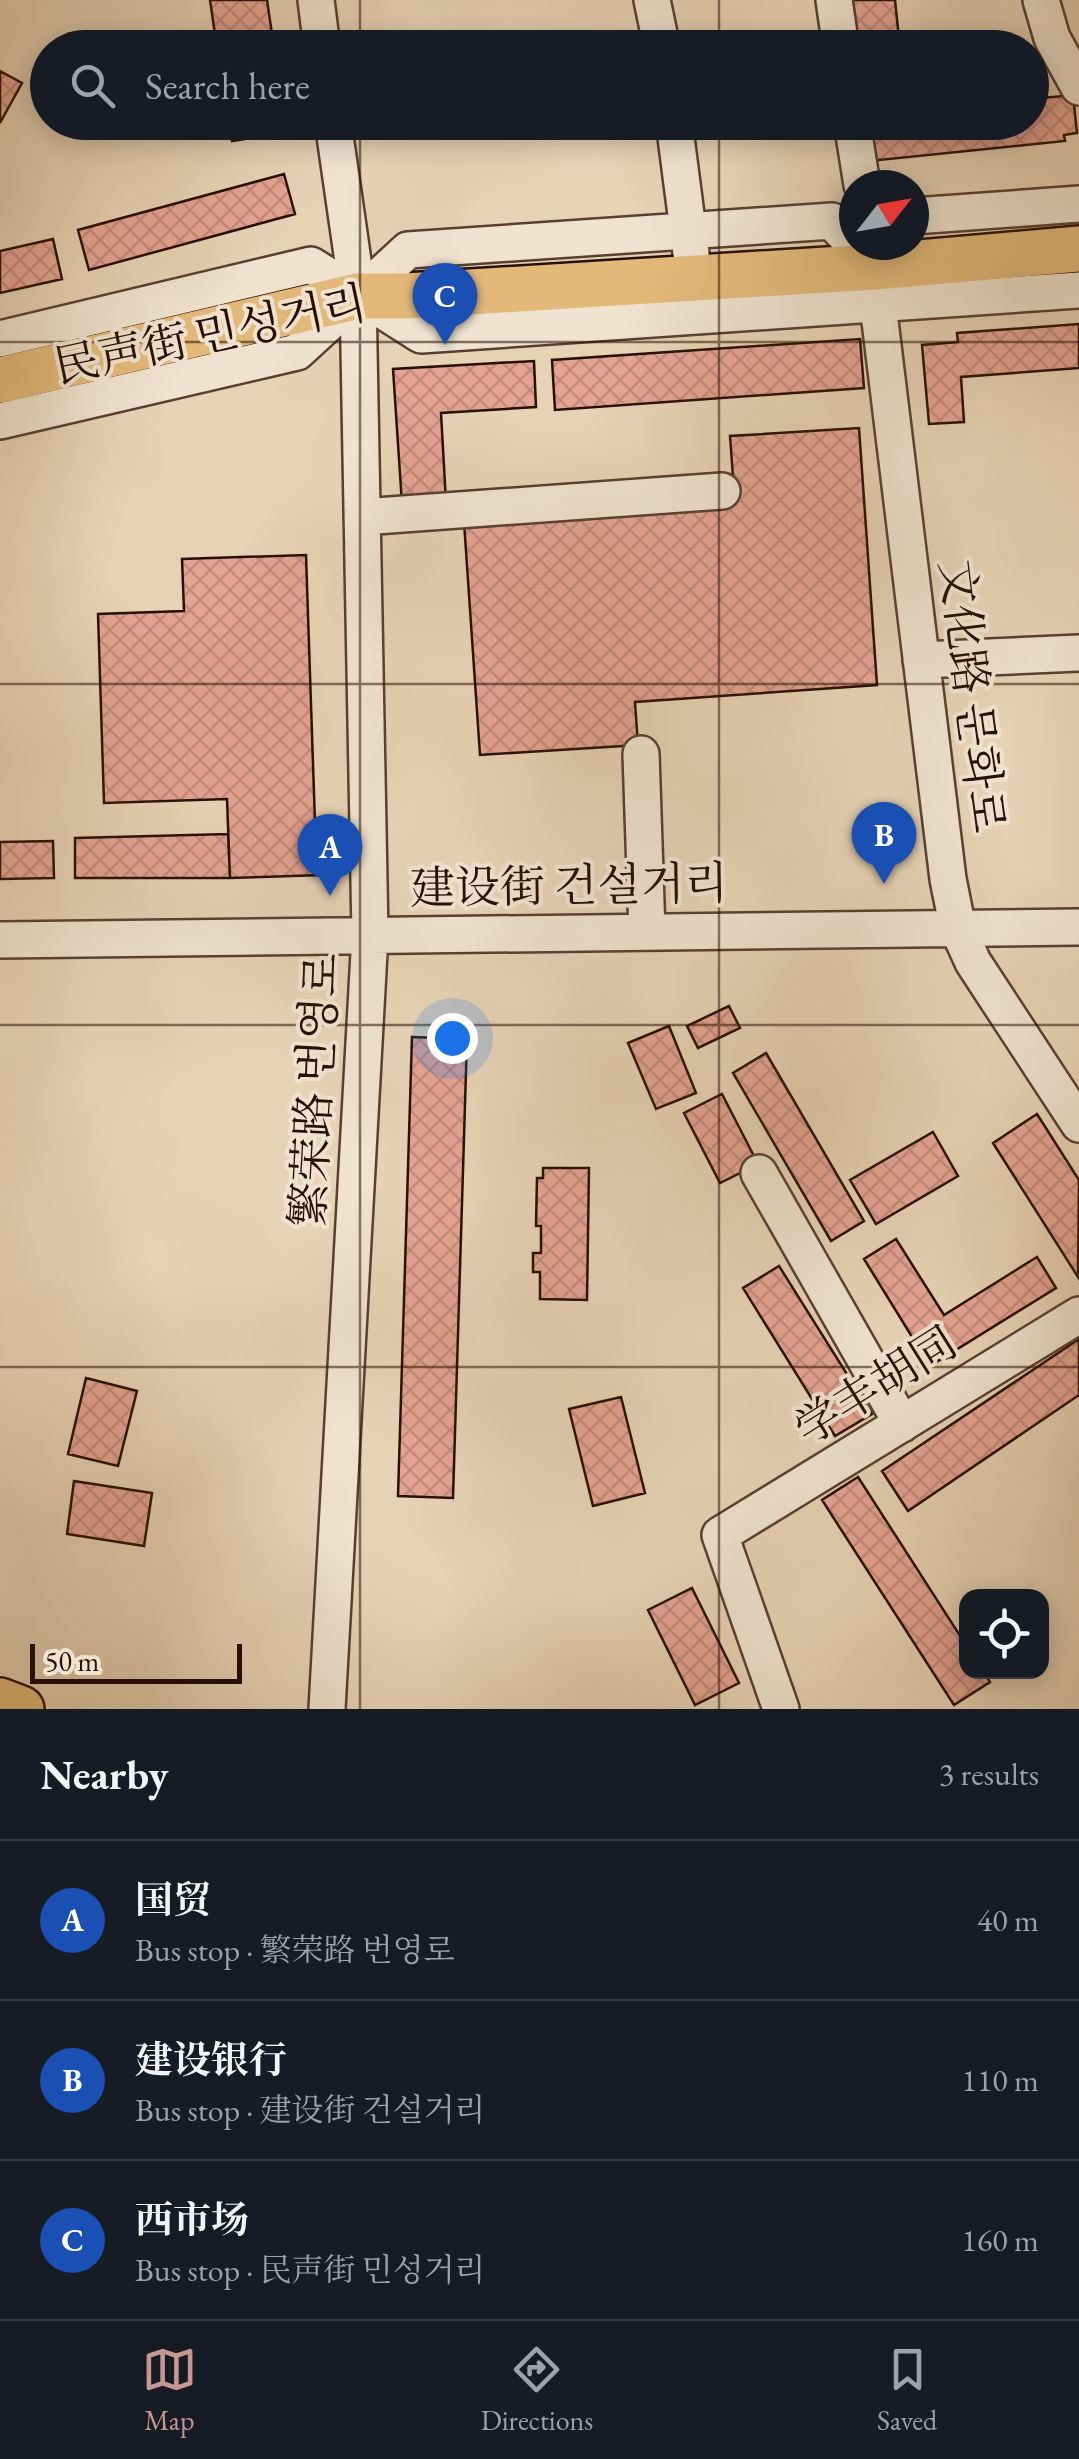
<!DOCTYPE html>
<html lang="en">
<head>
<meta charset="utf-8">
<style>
	:root { --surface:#171b24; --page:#20242c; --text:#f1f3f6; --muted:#9ea1a6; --line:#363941; --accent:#c59692 }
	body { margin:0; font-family:"EB Garamond","Noto Serif SC","Noto Serif KR",serif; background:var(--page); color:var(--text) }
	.controls { position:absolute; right:30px; bottom:30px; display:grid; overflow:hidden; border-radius:20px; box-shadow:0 5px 25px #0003 }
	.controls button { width:90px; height:90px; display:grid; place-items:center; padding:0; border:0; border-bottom:2px solid var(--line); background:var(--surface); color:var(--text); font:50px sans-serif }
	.compass { position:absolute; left:839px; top:170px; width:90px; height:90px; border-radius:50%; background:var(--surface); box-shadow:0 5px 25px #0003; rotate:59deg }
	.scale { position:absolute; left:30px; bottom:25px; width:212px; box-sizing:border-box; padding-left:10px; border:5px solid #291005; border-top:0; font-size:28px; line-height:35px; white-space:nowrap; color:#291005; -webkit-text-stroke:8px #efe2cf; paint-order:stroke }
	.you { position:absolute; left:452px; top:1038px; width:35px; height:35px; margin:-25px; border:8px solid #fff; border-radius:50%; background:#1a73e8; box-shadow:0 0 0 15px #1a73e833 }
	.badge { display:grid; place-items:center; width:65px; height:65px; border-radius:50%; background:var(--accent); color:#fff; font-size:32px; font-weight:700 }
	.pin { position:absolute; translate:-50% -82px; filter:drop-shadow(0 2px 5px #0008) }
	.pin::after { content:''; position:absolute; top:52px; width:35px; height:30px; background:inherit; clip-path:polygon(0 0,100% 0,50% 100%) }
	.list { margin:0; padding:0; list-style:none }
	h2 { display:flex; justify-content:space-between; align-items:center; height:130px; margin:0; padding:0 40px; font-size:42px }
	h2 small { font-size:32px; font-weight:400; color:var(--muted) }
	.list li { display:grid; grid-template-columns:65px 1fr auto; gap:30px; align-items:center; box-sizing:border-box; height:160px; padding:0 40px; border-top:2px solid var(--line) }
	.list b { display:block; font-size:38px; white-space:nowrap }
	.list p { margin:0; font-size:32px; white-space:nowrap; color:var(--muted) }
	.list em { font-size:32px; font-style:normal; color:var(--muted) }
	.icon { flex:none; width:55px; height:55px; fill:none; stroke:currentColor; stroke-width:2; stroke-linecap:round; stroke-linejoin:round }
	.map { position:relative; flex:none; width:1079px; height:1709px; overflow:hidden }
	.search { position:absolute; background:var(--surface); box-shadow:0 5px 25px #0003; left:30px; right:30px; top:30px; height:110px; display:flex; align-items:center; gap:25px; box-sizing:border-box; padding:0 35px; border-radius:55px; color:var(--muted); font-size:38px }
	.sheet { height:610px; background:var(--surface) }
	nav { display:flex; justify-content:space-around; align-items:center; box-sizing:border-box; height:140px; border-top:2px solid var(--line); background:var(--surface); font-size:28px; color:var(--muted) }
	nav a { display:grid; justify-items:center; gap:5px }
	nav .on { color:var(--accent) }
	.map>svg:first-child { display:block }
</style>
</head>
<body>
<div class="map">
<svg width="1079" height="1709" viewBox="0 0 1079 1709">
	<defs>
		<pattern id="building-cross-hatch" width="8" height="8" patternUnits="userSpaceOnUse" patternTransform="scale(2.5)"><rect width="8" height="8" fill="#e5a393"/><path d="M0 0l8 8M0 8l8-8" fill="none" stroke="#c48b7d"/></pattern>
	</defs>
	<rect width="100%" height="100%" fill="#e6d2b5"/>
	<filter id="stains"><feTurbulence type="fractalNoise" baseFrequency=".002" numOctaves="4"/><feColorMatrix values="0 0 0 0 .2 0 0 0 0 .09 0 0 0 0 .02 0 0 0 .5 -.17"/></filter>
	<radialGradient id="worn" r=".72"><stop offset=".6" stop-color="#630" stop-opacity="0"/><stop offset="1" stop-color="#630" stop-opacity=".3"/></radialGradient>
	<path fill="url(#building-cross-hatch)" stroke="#291005" stroke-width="2.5" d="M210 0H267L274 48H217Z
		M853 0H895L900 48H858Z
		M0 71 22 83 0 123Z
		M1073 95 1077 133 1064 135 1065 141 870 161 866 122H1032V99Z
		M229 122H286L288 132 232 141Z
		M284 174 295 214 89 270 78 230Z
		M53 239 62 279 0 293V251Z
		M1079 324V368L961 377 964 422 929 424 922 345 958 342 957 333Z
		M860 339 864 388 555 410 552 360Z
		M534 361 536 407 441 413 446 502 402 504 393 369Z
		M859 428 877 685 635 702 638 745 480 755 464 522 735 504 730 436Z
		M306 555 316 853 321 854 322 875 230 878 227 799 104 803 98 614 184 611 182 559Z
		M228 834 230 878H75V838Z
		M53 841 54 878 0 879V842Z
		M729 1006 740 1028 698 1048 687 1026Z
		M669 1026 696 1093 656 1109 628 1043Z
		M412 1037 467 1039 453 1498 398 1496Z
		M766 1053 864 1221 831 1241 733 1073Z
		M722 1094 758 1164 720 1183 684 1113Z
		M1037 1114 1079 1180 1078 1277 993 1143Z
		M933 1132 958 1176 876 1224 850 1180Z
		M543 1168H589L587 1300 540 1299V1272H533V1253H541V1226H536L537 1178H543Z
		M896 1239 944 1315 1037 1257 1056 1288 930 1366 864 1259Z
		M779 1266 872 1414 835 1436 743 1288Z
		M1079 1339V1395L908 1511 882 1471Z
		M86 1378 137 1391 118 1466 68 1454Z
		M621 1397 645 1493 593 1506 569 1409Z
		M858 1477 966 1645V1672H984L990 1682 954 1705 822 1500Z
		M74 1481 152 1493 144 1546 67 1534Z
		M692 1588 739 1683 695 1705 648 1610Z"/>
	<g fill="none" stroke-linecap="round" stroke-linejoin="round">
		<defs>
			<path id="minor" d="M316 0 322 48
				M652 0 662 48
				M834 0 841 48
				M1041 0 1052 38 1079 87
				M674 122 691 253
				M852 122 862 185
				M914 216 1079 204
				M875 280 948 879 958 929 973 962 1079 1124
				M0 339 311 265 421 335 1079 290
				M0 421 297 352 408 250 832 221 874 267
				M362 517 722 491
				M921 660 1079 653
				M641 754 647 932
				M0 940 1079 927
				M759 1173 902 1424
				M327 1709 370 935 358 296 333 122
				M781 1709 720 1535 1079 1315"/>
			<path id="major" d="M0 380 358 296H406L874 267 1079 249
				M0 1701 21 1709"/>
		</defs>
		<use href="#minor" stroke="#584031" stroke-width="40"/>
		<use href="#major" stroke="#291005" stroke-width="50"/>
		<use href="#minor" stroke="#efe2cf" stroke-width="35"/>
		<use href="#major" stroke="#e3b97a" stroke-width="45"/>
	</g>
	<path fill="none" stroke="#291005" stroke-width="2.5" stroke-opacity="0.55" d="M360 0V48M719 0V48M360 122V1709M719 122V1709M0 342H1079M0 684H1079M0 1025H1079M0 1367H1079"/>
	<g text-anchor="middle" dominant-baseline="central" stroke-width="8" stroke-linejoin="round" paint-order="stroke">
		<g font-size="45" fill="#291005" stroke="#efe2cf">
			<text transform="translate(210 334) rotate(-12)">民声街 민성거리</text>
			<text transform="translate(973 696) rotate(83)">文化路 문화로</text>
			<text transform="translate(569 885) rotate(-1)">建设街 건설거리</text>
			<text transform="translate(314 1090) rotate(-87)">繁荣路 번영로</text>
			<text transform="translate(875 1385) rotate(-32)">学丰胡同</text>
		</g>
	</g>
	<rect width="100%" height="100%" filter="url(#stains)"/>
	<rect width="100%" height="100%" fill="url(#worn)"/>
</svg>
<div class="controls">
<button><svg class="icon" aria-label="locate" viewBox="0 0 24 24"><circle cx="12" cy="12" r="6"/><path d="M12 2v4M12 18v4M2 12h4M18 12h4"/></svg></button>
</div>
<svg class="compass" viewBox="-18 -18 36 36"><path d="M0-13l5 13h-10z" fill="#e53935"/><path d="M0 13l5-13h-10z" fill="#9ea1a6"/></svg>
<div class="scale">50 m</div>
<div class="you"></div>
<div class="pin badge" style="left:330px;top:896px;background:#1a4fb4">A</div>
<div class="pin badge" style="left:884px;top:884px;background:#1a4fb4">B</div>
<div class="pin badge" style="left:445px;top:345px;background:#1a4fb4">C</div>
<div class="search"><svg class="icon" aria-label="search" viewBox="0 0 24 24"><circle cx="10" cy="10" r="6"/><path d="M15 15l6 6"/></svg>Search here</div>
</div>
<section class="sheet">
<h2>Nearby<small>3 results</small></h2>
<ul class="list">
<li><span class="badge" style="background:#1a4fb4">A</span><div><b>国贸</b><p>Bus stop · 繁荣路 번영로</p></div><em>40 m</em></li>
<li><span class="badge" style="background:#1a4fb4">B</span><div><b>建设银行</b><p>Bus stop · 建设街 건설거리</p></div><em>110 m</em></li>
<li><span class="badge" style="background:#1a4fb4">C</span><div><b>西市场</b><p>Bus stop · 民声街 민성거리</p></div><em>160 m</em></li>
</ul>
</section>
<nav>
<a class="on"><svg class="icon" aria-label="map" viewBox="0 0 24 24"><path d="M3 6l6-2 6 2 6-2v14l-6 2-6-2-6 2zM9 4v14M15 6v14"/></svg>Map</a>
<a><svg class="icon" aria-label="directions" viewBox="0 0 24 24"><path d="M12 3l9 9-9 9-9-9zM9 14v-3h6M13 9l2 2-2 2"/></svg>Directions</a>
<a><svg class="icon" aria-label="saved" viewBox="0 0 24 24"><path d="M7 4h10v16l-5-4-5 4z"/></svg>Saved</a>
</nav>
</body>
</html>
